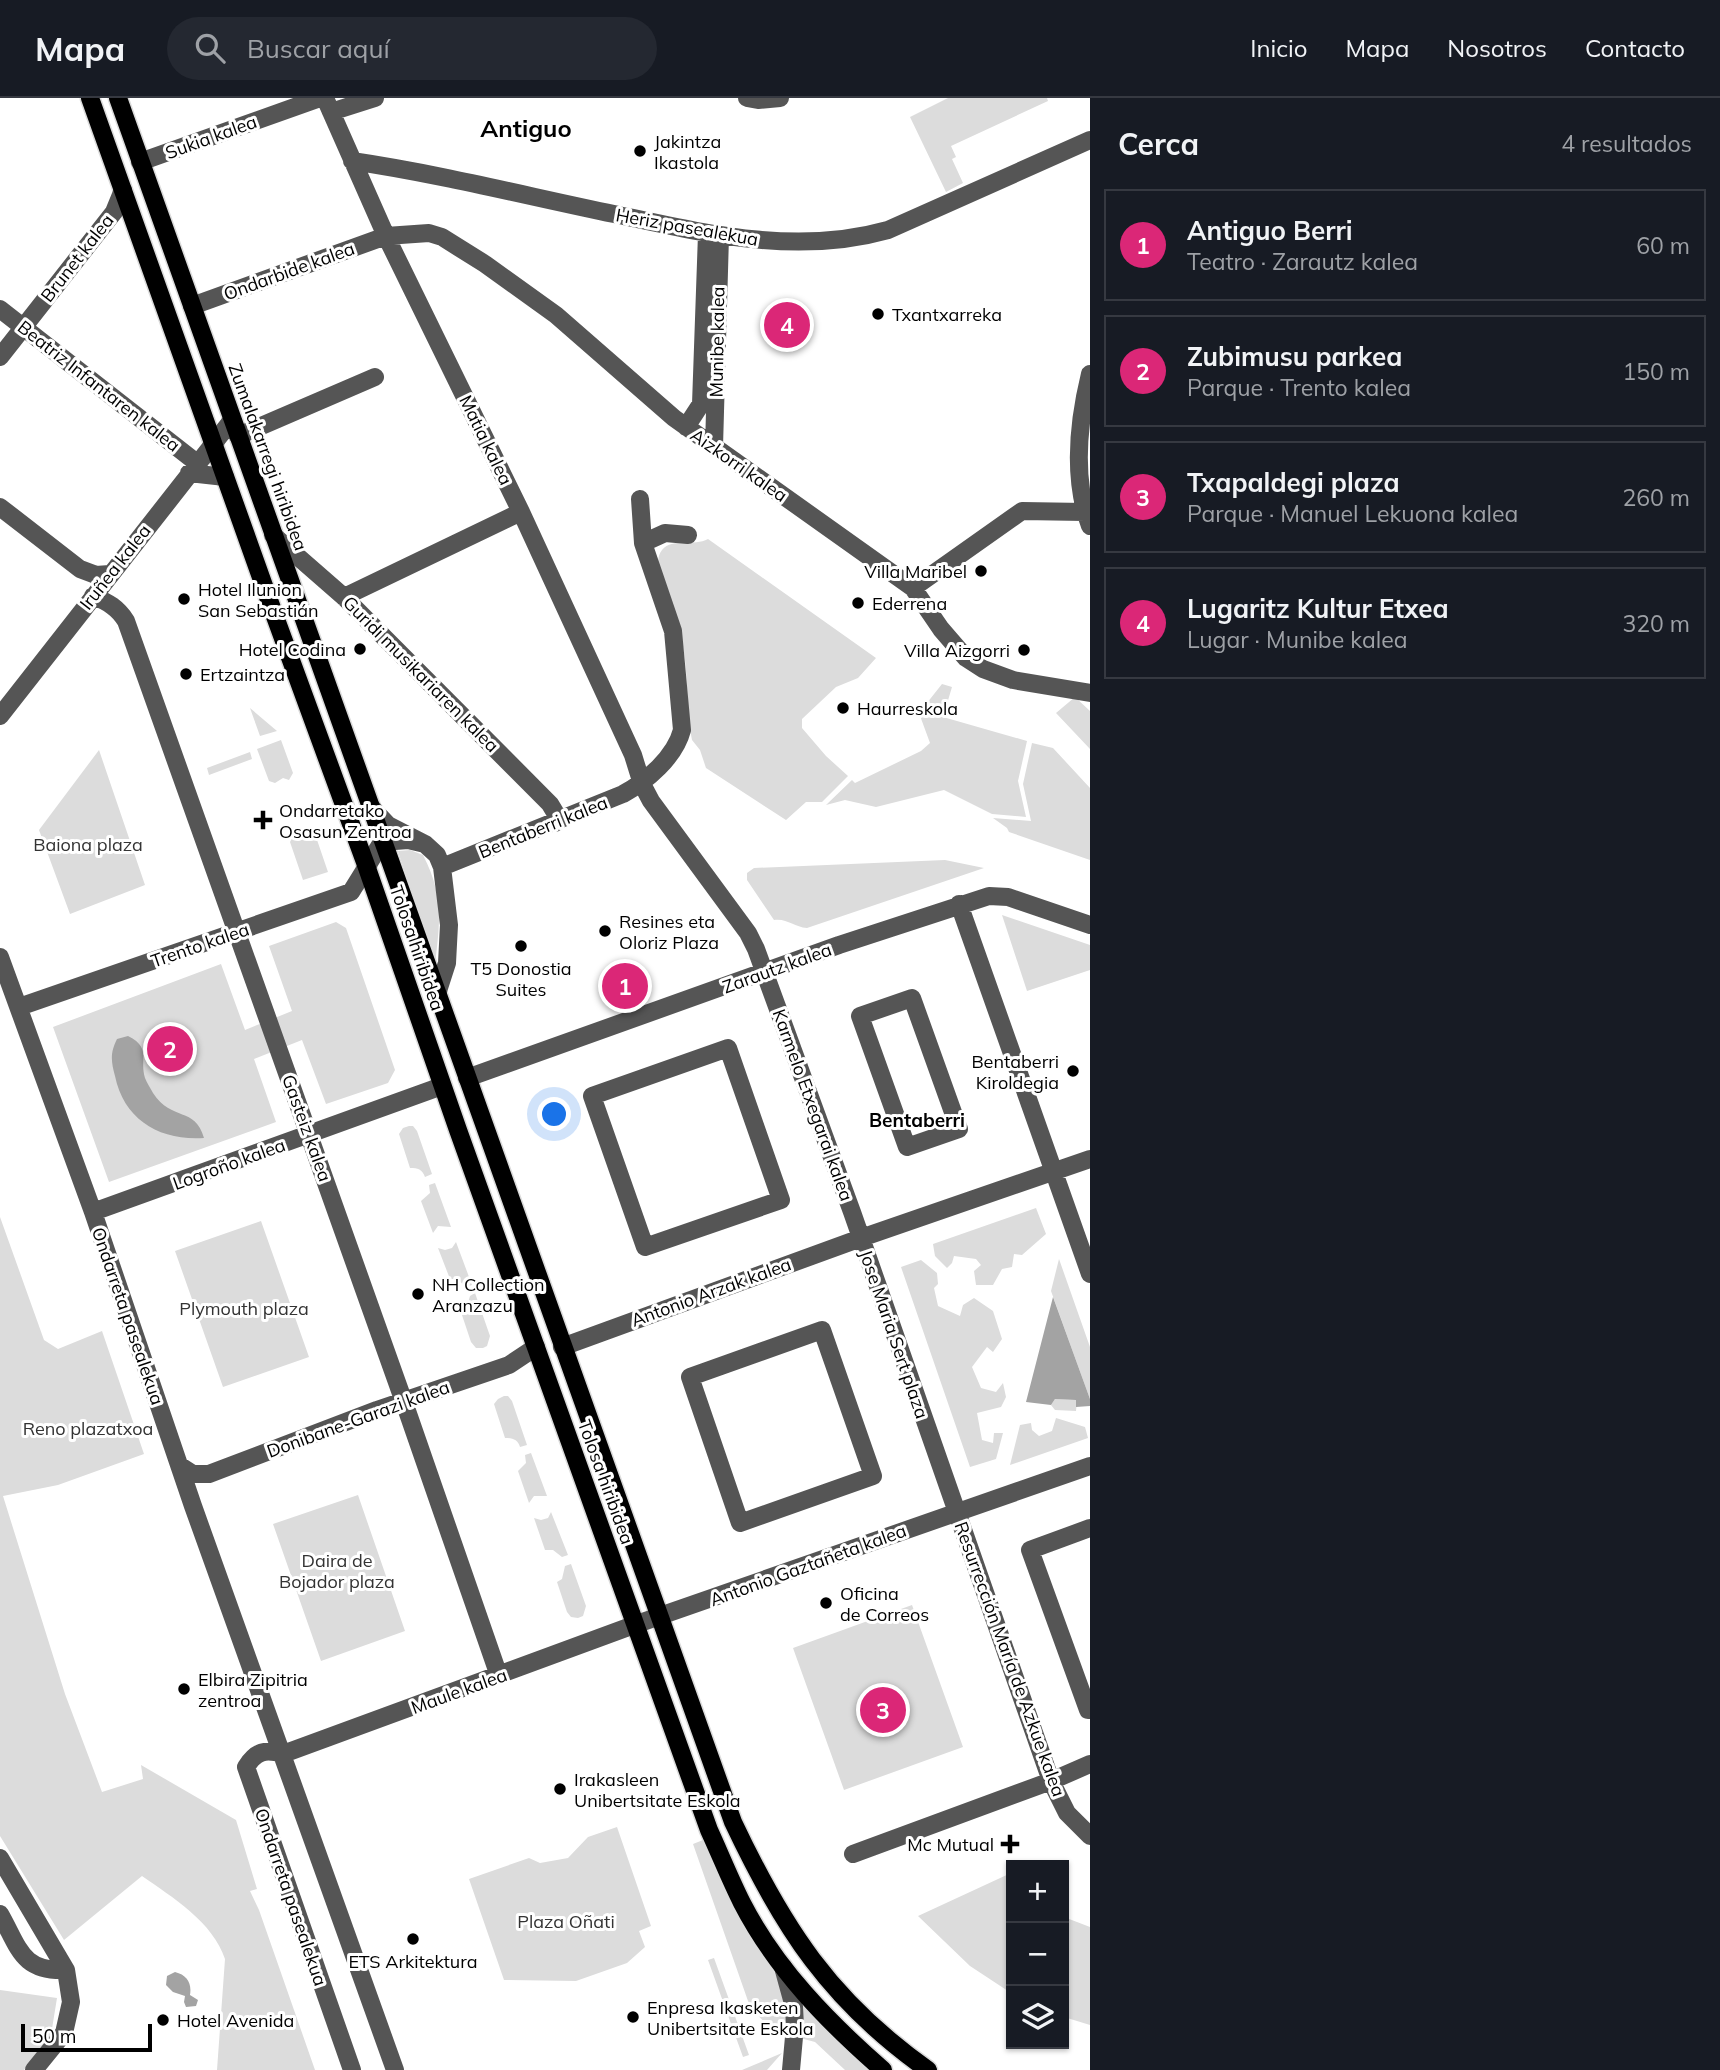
<!DOCTYPE html>
<html lang="es">
<head>
<meta charset="utf-8">
<style>
	:root { --surface:#171b24; --page:#242831; --text:#f1f3f6; --muted:#9ea1a6; --line:#363941; --accent:#db2777 }
	body { margin:0; font-family:Mulish,sans-serif; background:var(--page); color:var(--text) }
	.controls { position:absolute; right:21px; bottom:21px; display:grid; overflow:hidden; border-radius:0px; box-shadow:0 2px 5px #0004 }
	.controls button { width:63px; height:63px; display:grid; place-items:center; padding:0; border:0; border-bottom:2px solid var(--line); background:var(--surface); color:var(--text); font:35px sans-serif }
	.scale { position:absolute; left:21px; bottom:18px; width:131px; box-sizing:border-box; padding-left:7px; border:4px solid #000; border-top:0; font-size:19px; line-height:24px; white-space:nowrap; color:#000; -webkit-text-stroke:5px #fff; paint-order:stroke }
	.you { position:absolute; left:555px; top:1017px; width:24px; height:24px; margin:-18px; border:5px solid #fff; border-radius:50%; background:#1a73e8; box-shadow:0 0 0 10px #1a73e833 }
	.badge { display:grid; place-items:center; width:46px; height:46px; border-radius:50%; background:var(--accent); color:#fff; font-size:23px; font-weight:700 }
	.pin { position:absolute; translate:-50% -50%; border:4px solid #fff; box-shadow:0 2px 7px #0006 }
	.list { margin:0; padding:0; list-style:none }
	h2 { display:flex; justify-content:space-between; align-items:center; height:91px; margin:0; padding:0 28px; font-size:30px }
	h2 small { font-size:23px; font-weight:400; color:var(--muted) }
	.list li { display:grid; grid-template-columns:46px 1fr auto; gap:21px; align-items:center; box-sizing:border-box; height:112px; margin:0 14px 14px; padding:0 14px; border:2px solid var(--line); border-radius:0px }
	.list b { display:block; font-size:26px; white-space:nowrap }
	.list p { margin:0; font-size:23px; white-space:nowrap; color:var(--muted) }
	.list em { font-size:23px; font-style:normal; color:var(--muted) }
	.icon { flex:none; width:38px; height:38px; fill:none; stroke:currentColor; stroke-width:2; stroke-linecap:round; stroke-linejoin:round }
	.map { position:relative; flex:none; width:1090px; height:1972px; overflow:hidden }
	header { display:flex; align-items:center; gap:42px; box-sizing:border-box; height:98px; padding:0 35px; background:var(--surface); border-bottom:2px solid var(--line) }
	header strong { font-size:33px }
	nav { display:flex; gap:38px; margin-inline-start:auto; font-size:24px }
	.search { width:490px; height:63px; background:var(--page); display:flex; align-items:center; gap:18px; box-sizing:border-box; padding:0 24px; border-radius:38px; color:var(--muted); font-size:26px }
	main { display:flex }
	aside { flex:1; background:var(--surface) }
	.map>svg:first-child { display:block }
</style>
</head>
<body>
<header>
<strong>Mapa</strong>
<div class="search"><svg class="icon" aria-label="search" viewBox="0 0 24 24"><circle cx="10" cy="10" r="6"/><path d="M15 15l6 6"/></svg>Buscar aquí</div>
<nav><a>Inicio</a><a>Mapa</a><a>Nosotros</a><a>Contacto</a></nav>
</header>
<main>
<div class="map">
<svg width="1090" height="1972" viewBox="0 0 1090 1972">
	<rect width="100%" height="100%" fill="#fff"/>
	<path fill="#dcdcdc" d="M948 0H1047L1048 3 951 48 956 59 952 61 963 85 946 94 910 19Z
		M708 441 876 560 858 580 836 589 802 621V630L826 658 848 678 822 704H806L786 722 706 670 700 652 692 642C685 605 690 564 678 529 672 511 649 467 662 452 673 439 694 449 708 441Z
		M942 586 952 589 943 619 1027 643 1018 683 1026 719 992 716 944 692 876 709 845 702 826 707 852 682 855 685 921 653 930 645 919 615Z
		M1075 599 1090 613V651L1056 615Z
		M250 610 277 633 260 638Z
		M281 642 293 675 289 682 283 680 275 685 269 683 257 651Z
		M1032 645 1053 650 1090 690V762L1009 734 1007 730 993 720 1031 723 1023 686Z
		M99 652 145 787 70 816 39 732Z
		M250 654 252 661 209 677 207 670Z
		M309 733 315 736 328 774 303 782 290 744 293 738H303Z
		M410 752 423 757C444 798 440 823 435 867L398 753Z
		M945 762 984 770 807 830C794 829 787 820 774 822L747 782V775L754 770Z
		M1002 817 1090 847V872L1027 893Z
		M336 824 346 830 395 972 388 985 326 1006 302 942 254 961 276 1024 109 1084 53 929 221 866 245 932 292 913 269 848Z
		M409 1028H413L417 1033 432 1076 425 1079C422 1071 418 1070 410 1070L399 1036 403 1030Z
		M435 1085 451 1129 438 1128 433 1135 421 1103 430 1095 429 1087Z
		M1036 1110 1046 1136 1022 1157 1014 1156 1012 1169 1002 1171 993 1187H976L974 1173 981 1167 976 1161 954 1158 952 1165 947 1170 935 1158 933 1146Z
		M0 1119 44 1242 58 1251 102 1233 144 1356 58 1387 3 1398 65 1596 102 1694 143 1681 141 1667 236 1722 257 1791 250 1793 259 1812 315 1972H217L225 1861C213 1824 172 1799 142 1778L64 1842 0 1738Z
		M261 1123 309 1259 223 1289 175 1153Z
		M456 1144 472 1187 466 1189 457 1181H450L438 1150 445 1152 452 1150Z
		M1059 1161 1090 1249V1301L1051 1193Z
		M921 1162 937 1175 938 1186 934 1190 938 1208 960 1218 963 1207 974 1200 993 1213 1002 1241 993 1254 987 1249 972 1269 981 1290 996 1294 1003 1285 1006 1299 1001 1309 977 1315 982 1342 993 1345 994 1335H1003L996 1361 970 1369 901 1169Z
		M475 1195 490 1238 487 1248 483 1250H476L471 1244 461 1214 466 1211 470 1198Z
		M504 1298H508L512 1303 527 1347 520 1349C518 1342 513 1340 505 1340L494 1306 498 1301Z
		M1055 1301 1077 1302 1076 1313 1055 1312 1051 1307Z
		M1056 1320 1085 1329 1088 1340 1010 1367 1020 1327 1031 1325 1032 1332 1039 1338 1052 1333Z
		M531 1355 547 1398H534L529 1405 518 1373 526 1365 525 1357Z
		M358 1397 405 1533 321 1563 273 1426Z
		M551 1414 568 1457 562 1459 553 1452H545L534 1420 541 1422 548 1420Z
		M571 1466 586 1508 583 1518 578 1520 571 1519 567 1514 557 1484 562 1481 565 1468Z
		M912 1507 963 1649 844 1692 793 1550Z
		M617 1729 651 1828 639 1833 645 1849 627 1865 576 1883 504 1882 469 1781 529 1760 540 1765 568 1760 588 1739Z
		M703 1742 736 1811 777 1879 787 1908 788 1934C766 1927 760 1923 748 1903L693 1746Z
		M1011 1775V1895L970 1868 918 1818Z
		M1064 1819 1090 1829V1927L1064 1919Z
		M714 1860 749 1957 743 1959 708 1862Z
		M0 1892 57 1900 51 1937 24 1972H0Z
		M801 1904 823 1929 870 1972H845L815 1944 800 1940Z
		M782 1955 767 1972H742Z"/>
	<path fill="#a3a3a3" d="M128 938C152 950 139 961 145 980 147 985 151 991 153 995 172 1024 195 1008 204 1040 160 1043 124 1022 115 978 111 963 110 955 117 941Z
		M1053 1199 1090 1301V1308L1076 1309V1302L1055 1301 1051 1307 1026 1304Z
		M175 1874C187 1877 192 1885 190 1897L198 1902 196 1908 186 1909 184 1904 185 1898 173 1894 166 1887 167 1878Z"/>
	<g fill="none" stroke-linecap="round" stroke-linejoin="round">
		<defs>
			<path id="major" d="M90 0 273 513 366 767 458 1032 709 1732C720 1756 730 1781 742 1805 776 1871 828 1924 883 1972
				M118 0 733 1724C783 1830 830 1903 928 1972"/>
		</defs>
		<use href="#major" stroke="#dbdbdb" stroke-width="21"/>
		<path stroke="#555" stroke-width="18" d="M325 0 386 138 521 414 633 657 642 686 651 703 748 835 756 851 852 1114 1051 1683 1067 1715 1090 1738
			M747 0 758 2 780 0
			M331 14 375 0
			M352 63C440 76 527 98 614 116 704 135 796 158 888 132L1090 42
			M140 64 320 0
			M192 208 386 138 429 135 442 139 485 166 556 217 674 320 913 490 941 531 966 560 983 571 1013 582 1090 595
			M0 211 197 365
			M0 259 114 114 123 92
			M1090 276C1078 325 1072 379 1090 428
			M686 329 701 306 707 136
			M238 338 375 279
			M714 349 720 138
			M189 375 225 379
			M0 409 80 471 96 477 110 476
			M273 437 344 499 550 706 556 716 555 725
			M643 445 665 435 688 437
			M913 490 1022 413 1085 414
			M93 498C108 504 118 510 126 523L404 1304 499 1578
			M344 499 521 414
			M0 618 232 322
			M370 708 388 727 425 746 437 757 442 769 449 827 447 865 437 896
			M442 769 623 696C647 683 675 659 682 632L673 533 643 445 640 401
			M959 806 1090 1176
			M0 859 93 1114 193 1408 395 1972
			M912 900 959 1031 907 1049 860 918Z
			M19 909 351 794 382 744 408 742 425 746
			M728 950 781 1102 645 1149 592 998Z
			M467 980 839 847 989 798 1008 799 1090 827
			M93 1114 442 988
			M822 1232 873 1378 740 1425 690 1279Z
			M562 1249 861 1140 1090 1061
			M179 1367 193 1376H209L377 1312 509 1267 536 1249
			M1090 1430 1030 1452 1088 1612H1090
			M853 1756 1051 1683 1090 1666
			M0 1760 66 1872 71 1904 64 1935 34 1972
			M0 1816C19 1849 21 1874 66 1872
			M783 1869 794 1909 795 1928 791 1972
			M352 1972 246 1669C256 1653 265 1651 283 1656L634 1527 1090 1368"/>
		<use href="#major" stroke="#000" stroke-width="18"/>
	</g>
	<g fill="#000" stroke="#fff" stroke-width="2.5">
		<circle cx="640" cy="53" r="7"/>
		<circle cx="878" cy="216" r="7"/>
		<circle cx="981" cy="473" r="7"/>
		<circle cx="184" cy="501" r="7"/>
		<circle cx="858" cy="505" r="7"/>
		<circle cx="360" cy="551" r="7"/>
		<circle cx="1024" cy="552" r="7"/>
		<circle cx="186" cy="576" r="7"/>
		<circle cx="843" cy="610" r="7"/>
		<path d="M259.5 711.5h7v7h7v7h-7v7h-7v-7h-7v-7h7z"/>
		<circle cx="605" cy="833" r="7"/>
		<circle cx="521" cy="848" r="7"/>
		<circle cx="1073" cy="973" r="7"/>
		<circle cx="418" cy="1196" r="7"/>
		<circle cx="826" cy="1505" r="7"/>
		<circle cx="184" cy="1591" r="7"/>
		<circle cx="560" cy="1691" r="7"/>
		<path d="M1006.5 1735.5h7v7h7v7h-7v7h-7v-7h-7v-7h7z"/>
		<circle cx="413" cy="1841" r="7"/>
		<circle cx="633" cy="1919" r="7"/>
		<circle cx="163" cy="1922" r="7"/>
	</g>
	<g text-anchor="middle" dominant-baseline="central" stroke-width="6" stroke-linejoin="round" paint-order="stroke">
		<g font-size="18" fill="#000" stroke="#fff">
			<text transform="translate(211 39) rotate(-20)">Sukia kalea</text>
			<text transform="translate(687 129) rotate(10)">Heriz pasealekua</text>
			<text transform="translate(77 160) rotate(-52)">Brunet kalea</text>
			<text transform="translate(289 173) rotate(-20)">Ondarbide kalea</text>
			<text transform="translate(717 244) rotate(-89)">Munibe kalea</text>
			<text transform="translate(99 288) rotate(38)">Beatriz Infantaren kalea</text>
			<text transform="translate(486 342) rotate(64)">Matia kalea</text>
			<text transform="translate(268 359) rotate(70)">Zumalakarregi hiribidea</text>
			<text transform="translate(739 367) rotate(35)">Aizkorri kalea</text>
			<text transform="translate(115 469) rotate(-52)">Iruñea kalea</text>
			<text transform="translate(421 576) rotate(45)">Guridi musikariaren kalea</text>
			<text transform="translate(543 729) rotate(-22)">Bentaberri kalea</text>
			<text transform="translate(200 847) rotate(-19)">Trento kalea</text>
			<text transform="translate(417 850) rotate(71)">Tolosa hiribidea</text>
			<text transform="translate(777 870) rotate(-20)">Zarautz kalea</text>
			<text transform="translate(813 1007) rotate(70)">Karmelo Etxegarai kalea</text>
			<text transform="translate(307 1030) rotate(70)">Gasteiz kalea</text>
			<text transform="translate(229 1066) rotate(-20)">Logroño kalea</text>
			<text transform="translate(711 1194) rotate(-20)">Antonio Arzak kalea</text>
			<text transform="translate(128 1218) rotate(71)">Ondarreta pasealekua</text>
			<text transform="translate(894 1236) rotate(71)">Jose Maria Sert plaza</text>
			<text transform="translate(358 1321) rotate(-20)">Donibane-Garazi kalea</text>
			<text transform="translate(606 1384) rotate(70)">Tolosa hiribidea</text>
			<text transform="translate(808 1467) rotate(-20)">Antonio Gaztañeta kalea</text>
			<text transform="translate(1010 1561) rotate(70)">Resurrección María de Azkue kalea</text>
			<text transform="translate(459 1593) rotate(-20)">Maule kalea</text>
			<text transform="translate(291 1799) rotate(71)">Ondarreta pasealekua</text>
		</g>
		<g font-size="18" fill="#000" stroke="#fff" text-anchor="start">
			<text x="654" y="43">Jakintza<tspan x="654" dy="21">Ikastola</tspan></text>
			<text x="892" y="216">Txantxarreka</text>
			<text x="967" y="473" text-anchor="end">Villa Maribel</text>
			<text x="198" y="491">Hotel Ilunion<tspan x="198" dy="21">San Sebastián</tspan></text>
			<text x="872" y="505">Ederrena</text>
			<text x="346" y="551" text-anchor="end">Hotel Codina</text>
			<text x="1010" y="552" text-anchor="end">Villa Aizgorri</text>
			<text x="200" y="576">Ertzaintza</text>
			<text x="857" y="610">Haurreskola</text>
			<text x="279" y="712">Ondarretako<tspan x="279" dy="21">Osasun Zentroa</tspan></text>
			<text x="619" y="823">Resines eta<tspan x="619" dy="21">Oloriz Plaza</tspan></text>
			<text x="521" y="870" text-anchor="middle">T5 Donostia<tspan x="521" dy="21">Suites</tspan></text>
			<text x="1059" y="963" text-anchor="end">Bentaberri<tspan x="1059" dy="21">Kiroldegia</tspan></text>
			<text x="432" y="1186">NH Collection<tspan x="432" dy="21">Aranzazu</tspan></text>
			<text x="840" y="1495">Oficina<tspan x="840" dy="21">de Correos</tspan></text>
			<text x="198" y="1581">Elbira Zipitria<tspan x="198" dy="21">zentroa</tspan></text>
			<text x="574" y="1681">Irakasleen<tspan x="574" dy="21">Unibertsitate Eskola</tspan></text>
			<text x="994" y="1746" text-anchor="end">Mc Mutual</text>
			<text x="413" y="1863" text-anchor="middle">ETS Arkitektura</text>
			<text x="647" y="1909">Enpresa Ikasketen<tspan x="647" dy="21">Unibertsitate Eskola</tspan></text>
			<text x="177" y="1922">Hotel Avenida</text>
		</g>
		<g font-size="18" fill="#333" stroke="#fff">
			<text x="88" y="746">Baiona plaza</text>
			<text x="244" y="1210">Plymouth plaza</text>
			<text x="88" y="1330">Reno plazatxoa</text>
			<text x="337" y="1462">Daira de<tspan x="337" dy="21">Bojador plaza</tspan></text>
			<text x="566" y="1823">Plaza Oñati</text>
		</g>
		<g font-size="19" font-weight="bold" fill="#000" stroke="#fff">
			<text x="917" y="1022">Bentaberri</text>
		</g>
		<g font-size="24" font-weight="bold" fill="#000" stroke="#fff">
			<text x="526" y="30">Antiguo</text>
		</g>
	</g>
</svg>
<div class="controls">
<button>+</button>
<button>−</button>
<button><svg class="icon" aria-label="layers" viewBox="0 0 24 24"><path d="M12 4l9 5-9 5-9-5zM3 14l9 5 9-5"/></svg></button>
</div>
<div class="scale">50 m</div>
<div class="you"></div>
<div class="pin badge" style="left:625px;top:888px">1</div>
<div class="pin badge" style="left:170px;top:951px">2</div>
<div class="pin badge" style="left:883px;top:1612px">3</div>
<div class="pin badge" style="left:787px;top:227px">4</div>
</div>
<aside>
<h2>Cerca<small>4 resultados</small></h2>
<ul class="list">
<li><span class="badge">1</span><div><b>Antiguo Berri</b><p>Teatro · Zarautz kalea</p></div><em>60 m</em></li>
<li><span class="badge">2</span><div><b>Zubimusu parkea</b><p>Parque · Trento kalea</p></div><em>150 m</em></li>
<li><span class="badge">3</span><div><b>Txapaldegi plaza</b><p>Parque · Manuel Lekuona kalea</p></div><em>260 m</em></li>
<li><span class="badge">4</span><div><b>Lugaritz Kultur Etxea</b><p>Lugar · Munibe kalea</p></div><em>320 m</em></li>
</ul>
</aside>
</main>
</body>
</html>
